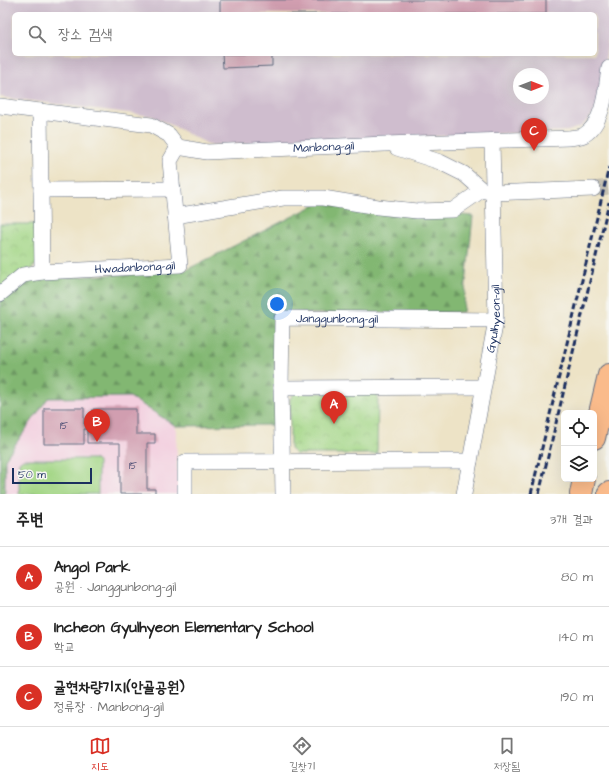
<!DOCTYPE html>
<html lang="ko">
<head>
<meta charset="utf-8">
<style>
	:root { --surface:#fff; --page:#f6f6f6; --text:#222; --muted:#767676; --line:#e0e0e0; --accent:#d93025 }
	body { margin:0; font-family:"Architects Daughter","Poor Story",sans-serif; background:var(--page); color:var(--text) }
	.controls { position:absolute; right:12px; bottom:12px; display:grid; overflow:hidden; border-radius:6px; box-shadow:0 4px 16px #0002 }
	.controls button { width:36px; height:36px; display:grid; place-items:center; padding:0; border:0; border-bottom:1px solid var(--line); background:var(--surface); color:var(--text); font:20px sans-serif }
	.compass { position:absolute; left:513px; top:68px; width:36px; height:36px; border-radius:50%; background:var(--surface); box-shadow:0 4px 16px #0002; rotate:90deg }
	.scale { position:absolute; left:12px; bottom:10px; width:80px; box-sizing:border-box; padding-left:4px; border:2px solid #1b2f5e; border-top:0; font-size:11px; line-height:14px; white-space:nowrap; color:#1b2f5e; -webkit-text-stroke:3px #f6f6f2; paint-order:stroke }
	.you { position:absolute; left:277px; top:304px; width:14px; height:14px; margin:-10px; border:3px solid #fff; border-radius:50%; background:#1a73e8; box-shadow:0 0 0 6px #1a73e833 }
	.badge { display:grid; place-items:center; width:26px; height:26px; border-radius:50%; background:var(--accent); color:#fff; font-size:13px; font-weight:700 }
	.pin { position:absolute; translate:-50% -33px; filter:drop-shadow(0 1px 2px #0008) }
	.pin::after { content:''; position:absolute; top:21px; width:14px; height:12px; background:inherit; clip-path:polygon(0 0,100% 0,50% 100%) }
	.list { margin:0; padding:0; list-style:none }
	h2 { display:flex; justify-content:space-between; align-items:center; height:52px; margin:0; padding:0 16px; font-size:17px }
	h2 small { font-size:13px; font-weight:400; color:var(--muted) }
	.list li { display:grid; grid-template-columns:26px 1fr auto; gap:12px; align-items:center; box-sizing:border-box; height:60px; padding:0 16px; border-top:1px solid var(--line) }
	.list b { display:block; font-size:15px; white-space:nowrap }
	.list p { margin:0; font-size:13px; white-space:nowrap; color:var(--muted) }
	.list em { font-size:13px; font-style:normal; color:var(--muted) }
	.icon { flex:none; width:22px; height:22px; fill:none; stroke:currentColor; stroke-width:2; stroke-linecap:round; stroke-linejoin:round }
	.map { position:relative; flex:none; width:609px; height:494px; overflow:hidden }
	.search { position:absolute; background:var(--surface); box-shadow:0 4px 16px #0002; left:12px; right:12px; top:12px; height:44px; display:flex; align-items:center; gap:10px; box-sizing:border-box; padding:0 14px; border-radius:6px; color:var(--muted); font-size:15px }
	.sheet { height:232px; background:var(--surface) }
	nav { display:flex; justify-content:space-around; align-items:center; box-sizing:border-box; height:56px; border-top:1px solid var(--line); background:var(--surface); font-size:11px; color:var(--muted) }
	nav a { display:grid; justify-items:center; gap:2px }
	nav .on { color:var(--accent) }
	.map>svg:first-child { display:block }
</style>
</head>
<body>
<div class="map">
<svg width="609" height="494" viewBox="0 0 609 494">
	<defs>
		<pattern id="forest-firs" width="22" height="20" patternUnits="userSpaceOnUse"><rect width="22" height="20" fill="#82b772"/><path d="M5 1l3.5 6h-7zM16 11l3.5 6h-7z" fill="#6a9561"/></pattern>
		<pattern id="park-crowns" width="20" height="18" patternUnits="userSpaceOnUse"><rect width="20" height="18" fill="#a3d685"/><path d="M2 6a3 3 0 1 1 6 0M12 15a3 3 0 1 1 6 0" fill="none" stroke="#8cb875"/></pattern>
	</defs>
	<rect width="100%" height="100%" fill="#f6f6f2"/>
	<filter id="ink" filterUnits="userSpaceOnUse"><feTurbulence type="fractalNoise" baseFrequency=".025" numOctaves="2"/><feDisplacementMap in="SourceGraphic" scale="8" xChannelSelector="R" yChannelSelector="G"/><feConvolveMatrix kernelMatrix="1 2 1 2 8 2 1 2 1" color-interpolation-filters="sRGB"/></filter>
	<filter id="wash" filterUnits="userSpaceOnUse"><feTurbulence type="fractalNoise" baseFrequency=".012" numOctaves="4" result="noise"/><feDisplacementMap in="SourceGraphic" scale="16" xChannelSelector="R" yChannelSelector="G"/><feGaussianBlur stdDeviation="0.9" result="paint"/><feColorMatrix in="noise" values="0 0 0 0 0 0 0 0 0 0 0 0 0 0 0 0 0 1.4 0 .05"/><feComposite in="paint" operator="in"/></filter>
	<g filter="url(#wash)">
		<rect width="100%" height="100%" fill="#ede3c6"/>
		<path fill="#f3cfdf" d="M130 397 176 426 178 494H5V459L48 398Z"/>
		<path fill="#cfbdce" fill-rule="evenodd" d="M0 0H609V33L600 96 594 113 582 126 568 131 210 145 167 123 152 116 0 97ZM14 14H595V54H14ZM519 74H543V98H519Z"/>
		<path fill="url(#forest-firs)" stroke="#4e7368" d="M319 203 473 216 463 312 273 314 277 425 176 426 130 397 48 398 5 459V494H0V300L24 280 186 270Z"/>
		<path fill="url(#park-crowns)" stroke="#5f8272" d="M0 224H37L38 263 31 269 0 288Z
			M294 393H378L377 454H296L290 449V399Z"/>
		<path fill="#a3d685" stroke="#5f8272" d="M23 459H94L98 462V494H19V462Z"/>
		<g id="blocks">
			<path fill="#d19eb0" d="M220 0H546V14H220Z
				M222 54H272V66L223 68Z
				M44 408H84V424H87V417L93 418V409H136V434H155V443H147V489H155V494H120V443H87V429H84V444H44Z"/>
		</g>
	</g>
	<g filter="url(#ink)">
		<use href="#blocks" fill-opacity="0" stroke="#646e82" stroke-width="1"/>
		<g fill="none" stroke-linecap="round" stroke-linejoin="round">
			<path stroke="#c3bfb1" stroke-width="15" stroke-dasharray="15 8" stroke-linecap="butt" d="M593 189 609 187"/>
			<defs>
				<g id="minor">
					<path id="s1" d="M0 106 151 125 169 135 178 147 207 152 385 144 569 138C574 137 581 137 584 135 604 123 606 88 609 68"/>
					<path d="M40 111 42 272"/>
					<path d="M397 148 440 162 464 174 482 190 493 193 593 189"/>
					<path d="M41 190 173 189"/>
					<path d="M175 216 283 198H323L378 207 417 211 453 210 482 190"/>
					<path id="s2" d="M0 294 23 275 42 272 180 265 170 161 178 147"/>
					<path d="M281 388 483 387"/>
					<path d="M185 494V462L470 461"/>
					<path id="s3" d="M283 494 281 388 282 318 496 320"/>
					<path id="s4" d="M464 494 496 320 492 141"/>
				</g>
				<path id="highway" d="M594 438 609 375
					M581 494 584 479
					M609 494V493"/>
			</defs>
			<use href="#minor" stroke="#646e82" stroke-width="16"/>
			<use href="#highway" stroke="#646e82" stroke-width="24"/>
			<use href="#minor" stroke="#fff" stroke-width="15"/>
			<use href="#highway" stroke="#fabb8b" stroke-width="22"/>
			<path stroke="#1b2f5e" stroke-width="3" stroke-dasharray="6 3" stroke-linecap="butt" d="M531 494 609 167
				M539 494 609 202"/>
		</g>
	</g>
	<g text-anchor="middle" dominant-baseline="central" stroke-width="4" stroke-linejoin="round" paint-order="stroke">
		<g font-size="10" fill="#484b72">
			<text x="64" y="426">15</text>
			<text x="133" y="466">15</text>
		</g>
		<g font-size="12" fill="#1b2f5e" stroke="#f6f6f2">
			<text stroke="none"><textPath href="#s1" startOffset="334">Manbong-gil</textPath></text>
			<text stroke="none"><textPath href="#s2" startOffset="142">Hwadanbong-gil</textPath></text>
			<text stroke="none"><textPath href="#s4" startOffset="178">Gyulhyeon-gil</textPath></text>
			<text stroke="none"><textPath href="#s3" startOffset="231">Janggunbong-gil</textPath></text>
		</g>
	</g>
</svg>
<div class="controls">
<button><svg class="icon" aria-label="locate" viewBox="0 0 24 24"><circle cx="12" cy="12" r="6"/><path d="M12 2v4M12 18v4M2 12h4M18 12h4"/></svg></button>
<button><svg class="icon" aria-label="layers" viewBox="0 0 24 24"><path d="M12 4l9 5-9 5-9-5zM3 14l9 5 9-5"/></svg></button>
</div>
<svg class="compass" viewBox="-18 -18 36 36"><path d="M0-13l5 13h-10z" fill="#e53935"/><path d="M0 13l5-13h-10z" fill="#767676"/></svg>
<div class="scale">50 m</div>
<div class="you"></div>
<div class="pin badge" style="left:334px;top:424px">A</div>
<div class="pin badge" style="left:97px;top:442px">B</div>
<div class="pin badge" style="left:534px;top:151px">C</div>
<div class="search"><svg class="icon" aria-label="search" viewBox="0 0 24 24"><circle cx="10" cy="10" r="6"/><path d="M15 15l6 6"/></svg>장소 검색</div>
</div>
<section class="sheet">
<h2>주변<small>3개 결과</small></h2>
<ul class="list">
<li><span class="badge">A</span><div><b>Angol Park</b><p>공원 · Janggunbong-gil</p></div><em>80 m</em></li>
<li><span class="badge">B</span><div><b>Incheon Gyulhyeon Elementary School</b><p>학교</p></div><em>140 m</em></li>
<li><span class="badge">C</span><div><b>귤현차량기지(안골공원)</b><p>정류장 · Manbong-gil</p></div><em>190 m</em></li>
</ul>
</section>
<nav>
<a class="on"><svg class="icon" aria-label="map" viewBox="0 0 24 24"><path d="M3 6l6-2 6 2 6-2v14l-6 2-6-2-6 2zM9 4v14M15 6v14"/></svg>지도</a>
<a><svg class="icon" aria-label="directions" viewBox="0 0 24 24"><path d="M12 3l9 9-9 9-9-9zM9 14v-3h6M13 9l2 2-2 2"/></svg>길찾기</a>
<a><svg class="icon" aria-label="saved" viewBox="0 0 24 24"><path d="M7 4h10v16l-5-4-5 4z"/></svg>저장됨</a>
</nav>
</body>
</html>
